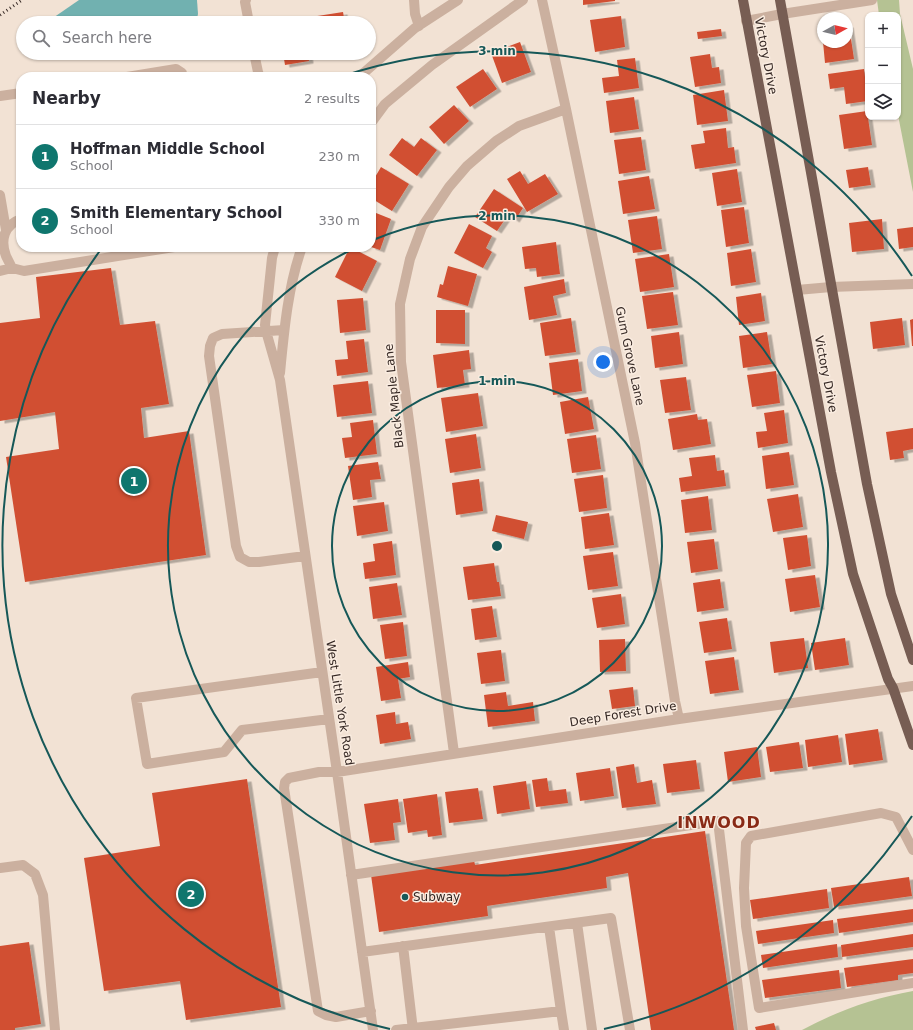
<!DOCTYPE html>
<html lang="en">
<head>
<meta charset="utf-8">
<style>
	:root { --surface:#fff; --page:#f7f7f7; --text:#2b2b33; --muted:#7c7c81; --line:#e1e1e2; --accent:#0f766e }
	body { margin:0; font-family:"DejaVu Sans",sans-serif; background:var(--page); color:var(--text) }
	.controls { position:absolute; right:12px; top:12px; display:grid; overflow:hidden; border-radius:8px; box-shadow:0 1px 3px #0004 }
	.controls button { width:36px; height:36px; display:grid; place-items:center; padding:0; border:0; border-bottom:1px solid var(--line); background:var(--surface); color:var(--text); font:20px sans-serif }
	.compass { position:absolute; left:817px; top:12px; width:36px; height:36px; border-radius:50%; background:var(--surface); box-shadow:0 1px 3px #0004; rotate:82deg }
	.you { position:absolute; left:603px; top:362px; width:14px; height:14px; margin:-10px; border:3px solid #fff; border-radius:50%; background:#1a73e8; box-shadow:0 0 0 6px #1a73e833 }
	.badge { display:grid; place-items:center; width:26px; height:26px; border-radius:50%; background:var(--accent); color:#fff; font-size:13px; font-weight:700 }
	.pin { position:absolute; translate:-50% -50%; border:2px solid #fff; box-shadow:0 1px 4px #0006 }
	.list { margin:0; padding:0; list-style:none }
	h2 { display:flex; justify-content:space-between; align-items:center; height:52px; margin:0; padding:0 16px; font-size:17px }
	h2 small { font-size:13px; font-weight:400; color:var(--muted) }
	.list li { display:grid; grid-template-columns:26px 1fr auto; gap:12px; align-items:center; box-sizing:border-box; height:64px; padding:0 16px; border-top:1px solid var(--line) }
	.list b { display:block; font-size:15px; white-space:nowrap }
	.list p { margin:0; font-size:13px; white-space:nowrap; color:var(--muted) }
	.list em { font-size:13px; font-style:normal; color:var(--muted) }
	.icon { flex:none; width:22px; height:22px; fill:none; stroke:currentColor; stroke-width:2; stroke-linecap:round; stroke-linejoin:round }
	.map { position:relative; flex:none; width:913px; height:1030px; overflow:hidden }
	.search { position:absolute; background:var(--surface); box-shadow:0 1px 3px #0004; left:16px; top:16px; width:360px; height:44px; display:flex; align-items:center; gap:10px; box-sizing:border-box; padding:0 14px; border-radius:22px; color:var(--muted); font-size:15px }
	.panel { position:absolute; background:var(--surface); box-shadow:0 1px 3px #0004; left:16px; top:72px; width:360px; height:180px; border-radius:16px }
	.map>svg:first-child { display:block }
</style>
</head>
<body>
<div class="map">
<svg width="913" height="1030" viewBox="0 0 913 1030">
	<defs>
		<filter id="shadow"><feDropShadow dx="4.5" dy="2.5" stdDeviation="0" flood-color="#0004"/></filter>
	</defs>
	<rect width="100%" height="100%" fill="#f2e2d4"/>
	<path fill="#b5c293" d="M877 0H899L900 14 913 69V192L898 115V15H879Z
		M913 991V1030H802C837 1011 874 998 913 991Z"/>
	<path fill="#71b1b0" d="M79 0H197L198 14 196 23H51L50 20Z"/>
	<path fill="#d14f33" filter="url(#shadow)" d="M583 0H615V1L583 5Z
		M343 12 345 23H279V22Z
		M621 16 625 47 595 52 590 20Z
		M847 25H849L854 59 825 63 823 42H847Z
		M721 29 722 36 698 39 697 32Z
		M520 42 531 72 502 83 491 53Z
		M283 53H308L309 61 285 65Z
		M710 54 712 68 719 67 721 83 695 87 690 57Z
		M635 58 639 88 604 93 602 78 619 76 617 60Z
		M483 69 497 89 470 107 456 87Z
		M864 69 868 101 846 104 844 87 830 89 828 74Z
		M724 90 728 121 697 125 693 95Z
		M634 97 639 129 610 133 606 101Z
		M454 105 469 121 444 144 429 127Z
		M867 111 872 145 844 149 839 115Z
		M726 128 728 148 734 147 736 163 695 169 691 145 705 143 703 131Z
		M641 137 646 170 619 174 614 140Z
		M402 138 414 147 421 138 437 150 417 176 389 155Z
		M381 167 409 184 392 211 371 198V184Z
		M868 167 871 185 849 188 846 170Z
		M737 169 742 202 717 206 712 173Z
		M520 171 528 184 545 174 558 194 527 212 507 179Z
		M649 176 655 209 623 214 618 181Z
		M494 189 523 208 515 220 508 215 497 231 475 217Z
		M744 207 749 243 726 247 721 210Z
		M371 211 391 219 380 250 371 247Z
		M657 216 662 249 633 253 628 220Z
		M882 219 884 249 852 252 849 223Z
		M469 224 492 236 486 248 492 252 483 268 454 253Z
		M913 227V247L899 249 897 229Z
		M556 242 560 274 537 277 536 268 525 269 522 247Z
		M350 247 377 261 362 291 335 277Z
		M751 249 756 282 731 286 727 253Z
		M669 254 674 287 640 292 635 259Z
		M448 266 477 274 468 306 437 297 440 284 443 285Z
		M111 268 120 325 155 321 169 404 141 408 144 438 189 431 206 555 25 582 6 457 59 449 55 412 0 421V323L40 318 36 277Z
		M564 279 566 293 553 296 557 315 529 320 524 287Z
		M673 292 678 325 647 329 642 296Z
		M761 293 765 321 739 325 736 297Z
		M363 298 366 330 340 333 337 300Z
		M436 310H465V344L436 343Z
		M571 318 576 352 545 356 540 323Z
		M902 318 905 345 873 349 870 322Z
		M913 319V346H912L910 320Z
		M679 332 683 364 655 368 651 336Z
		M767 332 772 364 743 368 739 336Z
		M364 339 368 372 337 376 335 360 348 359 346 341Z
		M469 350 471 369 463 370 465 385 437 388 433 355Z
		M578 359 582 391 553 395 549 363Z
		M776 371 780 403 752 407 747 375Z
		M686 377 691 410 665 413 660 380Z
		M368 381 372 413 337 417 333 385Z
		M478 393 483 426 446 432 441 398Z
		M588 397 594 429 565 434 560 402Z
		M784 410 788 443 758 448 756 432 767 431 764 413Z
		M697 414 698 420 707 419 711 444 673 450 668 419Z
		M373 420 377 454 345 458 342 438 352 437 350 423Z
		M913 428V449L903 451 904 458 890 460 886 432Z
		M476 434 481 468 450 473 445 439Z
		M596 435 601 469 572 473 567 439Z
		M789 452 794 485 766 489 762 456Z
		M715 455 717 471 724 470 726 486 681 492 679 478 692 476 689 458Z
		M378 462 381 479 370 480 372 497 353 500 348 466Z
		M603 475 607 508 579 512 574 479Z
		M479 479 483 511 456 515 452 483Z
		M798 494 803 527 773 532 767 499Z
		M708 496 712 530 685 533 681 500Z
		M384 502 388 531 357 536 353 506Z
		M609 513 614 545 585 549 581 517Z
		M496 515 528 522 524 539 492 531Z
		M807 535 811 566 788 570 783 538Z
		M714 539 718 569 691 573 687 542Z
		M392 541 396 575 365 579 363 563 375 561 373 544Z
		M613 552 618 586 588 590 583 556Z
		M494 563 497 582H499L501 596 468 600 463 567Z
		M815 575 820 607 790 612 785 579Z
		M720 579 724 608 697 612 693 583Z
		M397 583 402 615 373 619 369 587Z
		M621 594 625 624 597 628 592 598Z
		M492 606 497 637 475 640 471 609Z
		M727 618 732 649 704 653 699 622Z
		M403 622 407 656 385 659 380 625Z
		M804 638 808 668 774 673 770 642Z
		M845 638 849 665 815 670 811 643Z
		M625 639 626 671 600 672 599 640Z
		M501 650 505 681 481 684 477 653Z
		M734 657 739 690 710 694 705 661Z
		M408 662 410 677 398 679 401 698 381 701 376 667Z
		M633 687 635 706 612 709 609 690Z
		M506 692 508 706 533 702 535 721 488 727 484 695Z
		M395 712 396 724 408 722 411 739 380 744 376 715Z
		M878 729 883 760 849 765 845 734Z
		M838 735 842 762 808 767 805 740Z
		M799 742 803 768 770 772 766 747Z
		M757 747 761 777 728 782 724 752Z
		M696 760 700 789 667 793 663 764Z
		M634 764 637 783 652 780 656 804 622 808 616 767Z
		M610 768 614 796 580 801 576 773Z
		M547 778 549 791 566 789 568 803 536 807 532 780Z
		M247 779 281 1007 186 1020 180 981 104 991 84 858 160 846 152 793Z
		M526 781 530 809 497 814 493 786Z
		M478 788 483 819 449 823 445 792Z
		M437 794 442 835 428 837 427 830 408 833 403 799Z
		M398 799 401 822 393 823 395 840 370 843 364 804Z
		M705 831 734 1030H651L628 873 606 877 607 888 487 906 488 916 379 932 371 875 474 860 475 865Z
		M909 877 912 896 834 907 831 888Z
		M827 889 829 908 753 919 750 900Z
		M913 909V922L839 933 837 919Z
		M833 920 834 933 758 944 756 931Z
		M913 934V947L842 957 841 945Z
		M29 942 41 1024 15 1028V1030H0V946Z
		M837 944 838 957 763 968 761 955Z
		M913 959V973L898 975V980L847 987 844 968Z
		M839 970 841 988 765 998 762 980Z
		M774 1023 776 1030H756L755 1027Z"/>
	<g fill="none" stroke-linecap="round" stroke-linejoin="round">
		<path stroke="#cbb09f" stroke-width="10" d="M246 0 245 2 249 23
			M414 0 415 14 419 26
			M542 0 566 109 635 443 675 701 679 719
			M746 21 782 14 872 0
			M254 53 258 72 260 77
			M127 77 176 69 182 73V77
			M359 77 415 28 458 0
			M0 96 21 93
			M371 123 385 104 432 65 523 0
			M0 195 6 230
			M21 219C4 225 0 240 6 256 8 260 10 264 12 268L24 271 174 247
			M275 247 272 258 265 325 266 331 280 380 337 772 373 1030
			M0 271 12 268
			M797 290 831 287 913 284
			M284 330 222 334 213 338 210 346 209 356 236 546 240 557 249 562H259L305 556
			M280 373C284 331 288 286 302 247
			M322 672 136 698 147 764 224 752 242 730 329 719
			M454 753 401 362 400 304 410 259 422 227 449 187 467 166 496 141 519 126 566 109
			M913 850 896 817 881 813 751 836 746 843 744 888 746 926 759 1008 913 983
			M0 868 23 865 35 874 43 895 55 1030
			M351 875 718 821 743 1030
			M577 923 592 1030
			M549 927 561 1011
			M403 946 413 1030
			M362 952 611 918 630 1030
			M371 1011 336 1017 326 1015 318 1011 284 788 285 782 289 778 319 772H337L679 719 913 686
			M396 1030 561 1011 564 1030"/>
		<path stroke="#775d53" stroke-width="10" d="M743 0 831 472 853 574 888 679 893 688 913 745
			M780 0 867 484 891 594 913 660"/>
		<path stroke="#342723" stroke-width="3" stroke-dasharray="1 3" stroke-linecap="butt" d="M0 15 22 0"/>
	</g>
	<g fill="none" stroke="#165858" stroke-width="2">
		<circle cx="497" cy="546" r="165"/>
		<path d="M373 240A330 330 0 1 1 355 248"/>
		<path d="M912 816A495 495 0 0 1 604 1029M390 1029A495 495 0 0 1 102 248M340 77A495 495 0 0 1 912 276"/>
	</g>
	<circle fill="#165858" stroke="#faece0" stroke-width="1.5" cx="405" cy="897" r="4"/>
	<g text-anchor="middle" dominant-baseline="central" stroke-width="3" stroke-linejoin="round" paint-order="stroke">
		<g font-size="12" fill="#342723" stroke="#faece0">
			<text transform="translate(766 56) rotate(79)">Victory Drive</text>
			<text transform="translate(630 356) rotate(78)">Gum Grove Lane</text>
			<text transform="translate(826 374) rotate(79)">Victory Drive</text>
			<text transform="translate(394 396) rotate(-96)">Black Maple Lane</text>
			<text transform="translate(340 703) rotate(81)">West Little York Road</text>
			<text transform="translate(623 714) rotate(-9)">Deep Forest Drive</text>
		</g>
		<g font-size="12" fill="#342723" stroke="#faece0" text-anchor="start">
			<text x="413" y="897">Subway</text>
		</g>
		<g font-size="16" font-weight="bold" letter-spacing="1" fill="#892a16" stroke="#faece0">
			<text x="719" y="822">INWOOD</text>
		</g>
	</g>
	<circle cx="497" cy="546" r="6" fill="#165858" stroke="#faece0" stroke-width="2"/>
	<g font-size="12" text-anchor="middle" font-weight="bold" fill="#165858" stroke="#faece0" stroke-width="3" stroke-linejoin="round" paint-order="stroke">
		<text x="497" y="55">3 min</text>
		<text x="497" y="220">2 min</text>
		<text x="497" y="385">1 min</text>
	</g>
</svg>
<div class="controls">
<button>+</button>
<button>−</button>
<button><svg class="icon" aria-label="layers" viewBox="0 0 24 24"><path d="M12 4l9 5-9 5-9-5zM3 14l9 5 9-5"/></svg></button>
</div>
<svg class="compass" viewBox="-18 -18 36 36"><path d="M0-13l5 13h-10z" fill="#e53935"/><path d="M0 13l5-13h-10z" fill="#7c7c81"/></svg>
<div class="you"></div>
<div class="pin badge" style="left:134px;top:481px">1</div>
<div class="pin badge" style="left:191px;top:894px">2</div>
<div class="search"><svg class="icon" aria-label="search" viewBox="0 0 24 24"><circle cx="10" cy="10" r="6"/><path d="M15 15l6 6"/></svg>Search here</div>
<section class="panel">
<h2>Nearby<small>2 results</small></h2>
<ul class="list">
<li><span class="badge">1</span><div><b>Hoffman Middle School</b><p>School</p></div><em>230 m</em></li>
<li><span class="badge">2</span><div><b>Smith Elementary School</b><p>School</p></div><em>330 m</em></li>
</ul>
</section>
</div>
</body>
</html>
